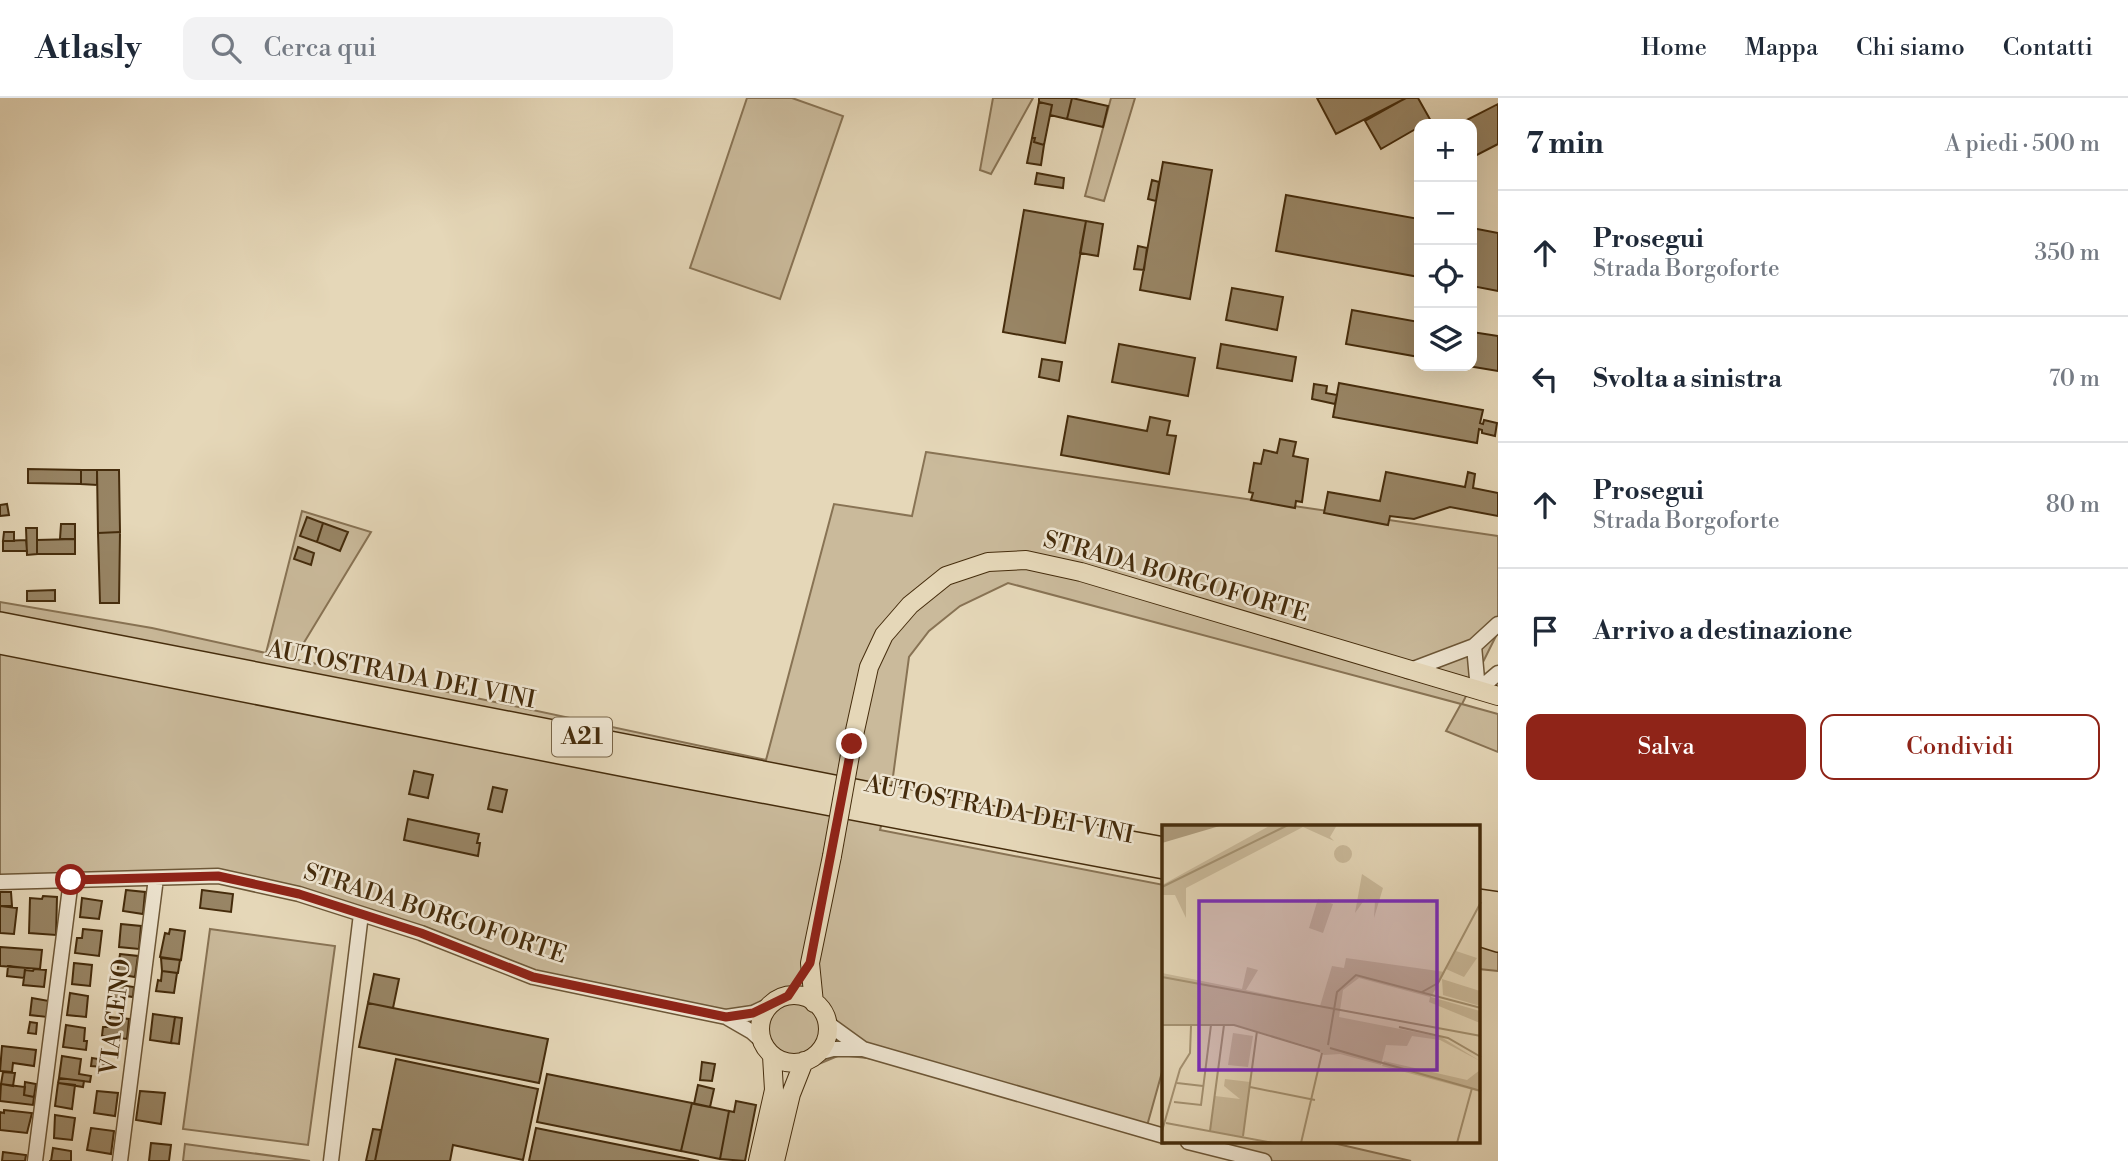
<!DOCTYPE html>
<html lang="it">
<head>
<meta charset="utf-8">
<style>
	:root { --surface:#fff; --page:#f2f2f3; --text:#1f2937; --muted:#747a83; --line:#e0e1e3; --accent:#8f2418 }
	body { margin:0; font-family:"Libre Bodoni",serif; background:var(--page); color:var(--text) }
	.controls { position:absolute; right:21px; top:21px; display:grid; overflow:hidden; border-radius:14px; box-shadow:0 7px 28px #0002 }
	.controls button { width:63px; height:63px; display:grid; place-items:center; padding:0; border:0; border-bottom:2px solid var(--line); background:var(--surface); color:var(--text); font:35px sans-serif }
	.stop { position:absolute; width:21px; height:21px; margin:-16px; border:5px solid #8f2418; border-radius:50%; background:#fff }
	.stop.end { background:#8f2418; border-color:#fff; box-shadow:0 2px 7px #0008 }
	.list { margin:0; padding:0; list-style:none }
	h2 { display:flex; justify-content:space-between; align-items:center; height:91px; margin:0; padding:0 28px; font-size:30px }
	h2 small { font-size:23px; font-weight:400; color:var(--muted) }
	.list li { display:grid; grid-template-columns:46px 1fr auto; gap:21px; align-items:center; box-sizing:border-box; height:126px; padding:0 28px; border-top:2px solid var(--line) }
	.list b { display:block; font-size:26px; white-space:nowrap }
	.list p { margin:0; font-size:23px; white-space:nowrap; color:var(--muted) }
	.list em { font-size:23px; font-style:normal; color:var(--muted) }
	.actions { display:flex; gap:14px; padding:21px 28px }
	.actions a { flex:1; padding:16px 0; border:2px solid var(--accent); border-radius:14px; text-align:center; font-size:24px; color:var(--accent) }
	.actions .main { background:var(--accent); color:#fff }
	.icon { flex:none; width:38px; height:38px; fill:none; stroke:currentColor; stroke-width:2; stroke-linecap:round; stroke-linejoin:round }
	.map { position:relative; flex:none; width:1498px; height:1063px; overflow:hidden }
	header { display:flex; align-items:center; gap:42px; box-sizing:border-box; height:98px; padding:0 35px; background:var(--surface); border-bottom:2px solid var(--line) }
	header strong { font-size:33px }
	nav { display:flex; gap:38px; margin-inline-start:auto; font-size:24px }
	.search { width:490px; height:63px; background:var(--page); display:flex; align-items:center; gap:18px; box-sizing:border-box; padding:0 24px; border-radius:14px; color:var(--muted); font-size:26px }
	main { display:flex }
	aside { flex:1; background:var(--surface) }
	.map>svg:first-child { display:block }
</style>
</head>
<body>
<header>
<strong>Atlasly</strong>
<div class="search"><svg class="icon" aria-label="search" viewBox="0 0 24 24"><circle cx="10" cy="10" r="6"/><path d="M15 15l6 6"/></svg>Cerca qui</div>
<nav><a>Home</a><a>Mappa</a><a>Chi siamo</a><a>Contatti</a></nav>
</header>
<main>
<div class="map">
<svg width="1498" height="1063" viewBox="0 0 1498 1063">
	<rect width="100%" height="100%" fill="#e5d7b8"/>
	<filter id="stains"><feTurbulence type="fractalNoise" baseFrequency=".00286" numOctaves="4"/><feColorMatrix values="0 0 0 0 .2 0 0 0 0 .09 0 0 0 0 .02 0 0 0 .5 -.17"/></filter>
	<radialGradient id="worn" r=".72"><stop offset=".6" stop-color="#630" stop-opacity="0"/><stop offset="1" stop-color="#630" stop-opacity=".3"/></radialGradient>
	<path fill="#caba9b" stroke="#887354" stroke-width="2" d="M747 0H792L843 18 780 201 690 170Z
		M993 0H1033L991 76 980 72Z
		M1111 0H1135L1104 103 1085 98Z
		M926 354 1498 438V534L1462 606 1498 616V654L1446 633 1461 606 1008 485 960 508 929 533 909 559 892 686 880 732 1164 787V967L1145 1035 885 962 840 957 814 968 785 970 760 952 747 934 688 909 535 881 361 819 217 778 0 783V504L152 530 266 555 302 413 371 434 294 561 766 662 834 406 912 418Z
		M210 831 335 848 308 1047 183 1031Z
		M1479 847 1498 851V873L1479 871Z
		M1179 1044H1329L1411 1063H1253Z
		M185 1046 310 1063H183Z"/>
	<path fill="#988565" stroke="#452c0c" stroke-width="2" d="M1039 0H1072L1067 21 1050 17 1052 7 1039 4Z
		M1072 0 1108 8 1103 29 1067 21Z
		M1317 0H1406L1336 36Z
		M1406 0H1418L1431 23 1419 26V29L1381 51 1365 23Z
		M1039 4 1052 7 1044 47 1034 44 1035 40H1032Z
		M1498 6V46L1475 58 1472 53V26H1459Z
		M1032 40H1035L1034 44 1044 47 1041 67 1027 65Z
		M1163 64 1212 72 1190 201 1140 192Z
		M1037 75 1064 80 1063 90 1035 86Z
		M1152 82 1159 84 1156 103 1148 101Z
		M1286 97 1419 121V179L1276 153Z
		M1024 112 1086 123 1065 245 1003 234Z
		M1086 123 1103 126 1098 158 1080 155Z
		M1472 130 1498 135V193L1472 188Z
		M1138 148 1147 150 1144 172 1134 171Z
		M1232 190 1283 199 1277 232 1226 222Z
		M1352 212 1419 224V259L1346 246Z
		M1472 234 1498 238V273L1468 268H1472Z
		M1119 246 1195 260 1188 298 1112 284Z
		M1221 246 1296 259 1292 283 1217 270Z
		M1042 261 1062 264 1059 283 1039 279Z
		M1339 285 1483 312 1480 325 1483 326 1484 322 1497 325 1495 338 1482 335V332L1479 331 1477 345 1333 319Z
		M1314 286 1327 288 1326 295 1337 297 1335 306 1312 301Z
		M1068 318 1147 333 1150 319 1170 323 1167 337 1176 338 1169 376 1061 357Z
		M1280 341 1296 344 1293 358 1308 361 1302 404 1296 403 1295 410 1251 402 1253 395 1249 394 1254 365 1261 366 1264 352 1277 355Z
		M28 371 81 372V386L28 385Z
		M81 372H97V387L81 386Z
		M97 372H119L120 434 98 435Z
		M1386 374 1465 389 1468 374 1475 376 1473 390 1498 395V418L1450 409 1414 421 1390 418 1388 427 1324 415 1328 394 1380 403Z
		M7 406 9 417 0 418V407Z
		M307 419 323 425 317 444 300 438Z
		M323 425 348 434 340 453 317 444Z
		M61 426H75V441H60Z
		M26 430H37V456L27 457Z
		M4 434H14V443H3Z
		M120 434 119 505H100L98 435Z
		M75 441V456H37V442Z
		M26 442 27 453H3V443Z
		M298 449 314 455 311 467 294 461Z
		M55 492V503H27V493Z
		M414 673 433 677 428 700 409 696Z
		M493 689 507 692 502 714 488 711Z
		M408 721 479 736 477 745H480L478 758 404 742Z
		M126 792 145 794 143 816 123 813Z
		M202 792 233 796 231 814 200 810Z
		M0 794H11L12 808H0Z
		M43 798 57 799 56 837 29 835 30 800 42 801Z
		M82 800 102 803 99 821 80 819Z
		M0 808 17 810 14 836 0 835Z
		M121 826 141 828 139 851 119 849Z
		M83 831 102 833 99 858 75 855 77 840H82Z
		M170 831 185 833 181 862 160 859 165 835 169 836Z
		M0 849 42 852 40 871 0 868Z
		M120 856 138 858 135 879 117 876Z
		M161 860 180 862 178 875 162 873Z
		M74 865 92 867 90 888 72 886Z
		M8 868 25 870 24 880 7 878Z
		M34 871 46 872 44 889 23 887 25 872 33 873Z
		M162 873 177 875 174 895 156 893 158 882 161 883Z
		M374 876 399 881 393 910 368 905Z
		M113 886 134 889 133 899 126 898 125 905 111 903Z
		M70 895 88 898 86 919 67 917Z
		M32 900 49 903 47 919 30 917Z
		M368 905 548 941 539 985 359 949Z
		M153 916 175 919 171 945 150 942Z
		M110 919 129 921 127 941 102 938 103 929H109Z
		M175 919 182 920 179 946 171 945Z
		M30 924 37 925 36 936 28 935Z
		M66 927 85 930 84 943H87L86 952 63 949Z
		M2 948 36 952 34 968 13 965 12 974 0 973Z
		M62 958 81 961 79 976 91 978 90 984 59 980Z
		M92 960 105 962 104 969 91 968Z
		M396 961 538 991 523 1062 453 1047 450 1063H375Z
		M702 964 715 966 712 983 700 982Z
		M3 974 15 975 13 988 1 986Z
		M547 976 692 1005 681 1053 537 1024Z
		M59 980 84 983 83 989 58 985Z
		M25 984 36 986 34 999 24 997Z
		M58 985 75 987 72 1011 55 1008Z
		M1 986 25 989 24 997 34 999 33 1007 0 1003Z
		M698 987 714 991 710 1009 694 1006Z
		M97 993 118 995 115 1018 94 1015Z
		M140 993 165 995 161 1026 136 1022Z
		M736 1003 756 1007 745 1063 720 1061 729 1013 734 1014Z
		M692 1005 729 1013 720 1061 681 1053Z
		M4 1012 32 1015 27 1035 0 1032V1014L4 1015Z
		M55 1017 75 1020 72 1042 54 1040Z
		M91 1030 114 1033 111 1056 87 1052Z
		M536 1030 699 1063H529Z
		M373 1031 381 1032 375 1063H366Z
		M151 1045 171 1047 169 1063H149Z
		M53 1050 71 1053V1063H49H51Z
		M3 1054 26 1057 25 1063H2Z"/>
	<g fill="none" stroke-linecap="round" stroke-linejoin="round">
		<defs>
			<path id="minor" d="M1474 548 1478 592
				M1408 573 1474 548 1498 526
				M1478 592 1498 575
				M0 784 218 778 299 796 421 835 533 879 726 919 752 934 762 943
				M726 919 753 915 770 907
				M827 925 863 951
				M818 955 833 951H863L1164 1038
				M1188 1044 1264 1063
				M35 1063 71 782
				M120 1063 156 780
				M331 1063 361 816"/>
			<path id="major" d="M852 646 869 569 884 537 910 507 946 478 988 464 1026 462 1081 474 1498 598
				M760 931a34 34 0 1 1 68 0a34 34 0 1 1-68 0Z
				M814 905 810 865 832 758
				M758 1063 774 992 772 958
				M775 1063 791 996 804 963"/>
			<path id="highway" d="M0 525 1008 722 1164 750
				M0 545 636 670 1164 770
				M1479 802 1498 805
				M1479 822 1498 825
				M1479 837 1498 843"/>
		</defs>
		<use href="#minor" stroke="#6d5737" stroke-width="17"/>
		<use href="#major" stroke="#452c0c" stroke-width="20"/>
		<use href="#highway" stroke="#452c0c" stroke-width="24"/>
		<use href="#minor" stroke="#eee5d1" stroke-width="14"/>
		<use href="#major" stroke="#e5d7b8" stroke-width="18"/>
		<use href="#highway" stroke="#e5d7b8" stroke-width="21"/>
		<defs>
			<path id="major-bridge" d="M832 758 852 646"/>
		</defs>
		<use href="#major-bridge" stroke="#452c0c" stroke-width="20" stroke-linecap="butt"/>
		<use href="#major-bridge" stroke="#e5d7b8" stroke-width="18"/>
	</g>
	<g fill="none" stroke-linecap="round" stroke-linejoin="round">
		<path stroke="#8f2418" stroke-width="9" d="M71 782 218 778 299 796 421 835 533 879 726 919 753 915 788 898 810 865 852 646"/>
	</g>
	<g text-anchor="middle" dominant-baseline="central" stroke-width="5" stroke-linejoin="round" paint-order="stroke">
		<rect fill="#eee5d1" stroke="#786447" stroke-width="2" x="552" y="619.5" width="60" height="39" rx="5"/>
		<g font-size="23" font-weight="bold" fill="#452c0c">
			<text x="582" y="639">A21</text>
		</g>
		<g font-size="24" fill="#452c0c" stroke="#eee5d1">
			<text transform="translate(1176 479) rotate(16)">STRADA BORGOFORTE</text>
			<text transform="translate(401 577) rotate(11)">AUTOSTRADA DEI VINI</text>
			<text transform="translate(999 712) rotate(11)">AUTOSTRADA DEI VINI</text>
			<text transform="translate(435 816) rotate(18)">STRADA BORGOFORTE</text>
			<text transform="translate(116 919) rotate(-83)">VIA CENO</text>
		</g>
	</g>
	<g transform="translate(1162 727)">
		<rect width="318" height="318" fill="#e5d7b8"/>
		<path d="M109 0H175L168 12 172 16 141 2 24 63V93L13 70H0V60ZM172 29a9 9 0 1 1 18 0a9 9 0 1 1-18 0ZM200 49 221 63 212 93 213 76 203 74 193 88ZM156 74 171 79 161 108 147 103ZM294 126 315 133 302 152 284 144ZM184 133 283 147 269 172 318 186V198L267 177 268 172 197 153 181 165 177 192 279 212 318 236 278 215 250 211 245 221 224 220 219 240 178 229 162 230 146 221 72 200H0V148L80 164 85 142 96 145 84 165 158 181 170 141 182 143ZM280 154 318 166V181L281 170ZM71 208 91 211 86 242 66 240ZM222 236 305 255 318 245V267L220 241ZM63 254 88 257 81 312 48 306 53 271 78 274 62 261Z" fill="#caba9b"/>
		<path d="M0 0H61L0 18Z" fill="#af9d7e"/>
		<path fill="none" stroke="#a59373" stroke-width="2" d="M0 62 126 0M0 152 319 211M260 167 276 158 319 77M0 200H72L158 226M237 202 286 213 319 232M166 220 175 167 194 150 319 183M168 223 319 266M15 258 41 261M88 262 153 275M12 277 39 280 49 200M4 298 111 318M0 306 18 244 28 228 29 201M48 306 62 200M81 311 95 206M139 318 160 228M295 318 310 263"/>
		<path fill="#7b2cbf" fill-opacity="0.15" stroke="#7b2cbf" stroke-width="3.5" d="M37 76H275V245H37Z"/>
		<rect width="318" height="318" fill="none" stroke="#452c0c" stroke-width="3.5"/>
	</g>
	<rect width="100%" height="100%" filter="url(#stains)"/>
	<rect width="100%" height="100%" fill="url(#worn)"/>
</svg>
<div class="controls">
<button>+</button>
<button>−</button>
<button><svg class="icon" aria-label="locate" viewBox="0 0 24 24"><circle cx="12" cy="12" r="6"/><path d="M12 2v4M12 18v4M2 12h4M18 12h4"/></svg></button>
<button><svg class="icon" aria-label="layers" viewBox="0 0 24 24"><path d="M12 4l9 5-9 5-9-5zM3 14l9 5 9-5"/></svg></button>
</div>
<div class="stop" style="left:71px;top:782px"></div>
<div class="stop end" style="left:852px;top:646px"></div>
</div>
<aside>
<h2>7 min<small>A piedi · 500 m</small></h2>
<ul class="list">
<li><svg class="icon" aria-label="ahead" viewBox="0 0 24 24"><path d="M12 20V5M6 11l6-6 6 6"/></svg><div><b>Prosegui</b><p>Strada Borgoforte</p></div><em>350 m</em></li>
<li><svg class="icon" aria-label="left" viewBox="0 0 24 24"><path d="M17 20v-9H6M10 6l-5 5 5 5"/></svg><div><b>Svolta a sinistra</b></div><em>70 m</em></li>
<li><svg class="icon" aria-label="ahead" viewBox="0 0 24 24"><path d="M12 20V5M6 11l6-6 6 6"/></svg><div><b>Prosegui</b><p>Strada Borgoforte</p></div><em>80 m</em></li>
<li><svg class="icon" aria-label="arrive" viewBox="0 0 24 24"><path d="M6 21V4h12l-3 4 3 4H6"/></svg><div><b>Arrivo a destinazione</b></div></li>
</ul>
<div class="actions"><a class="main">Salva</a><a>Condividi</a></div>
</aside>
</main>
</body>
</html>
